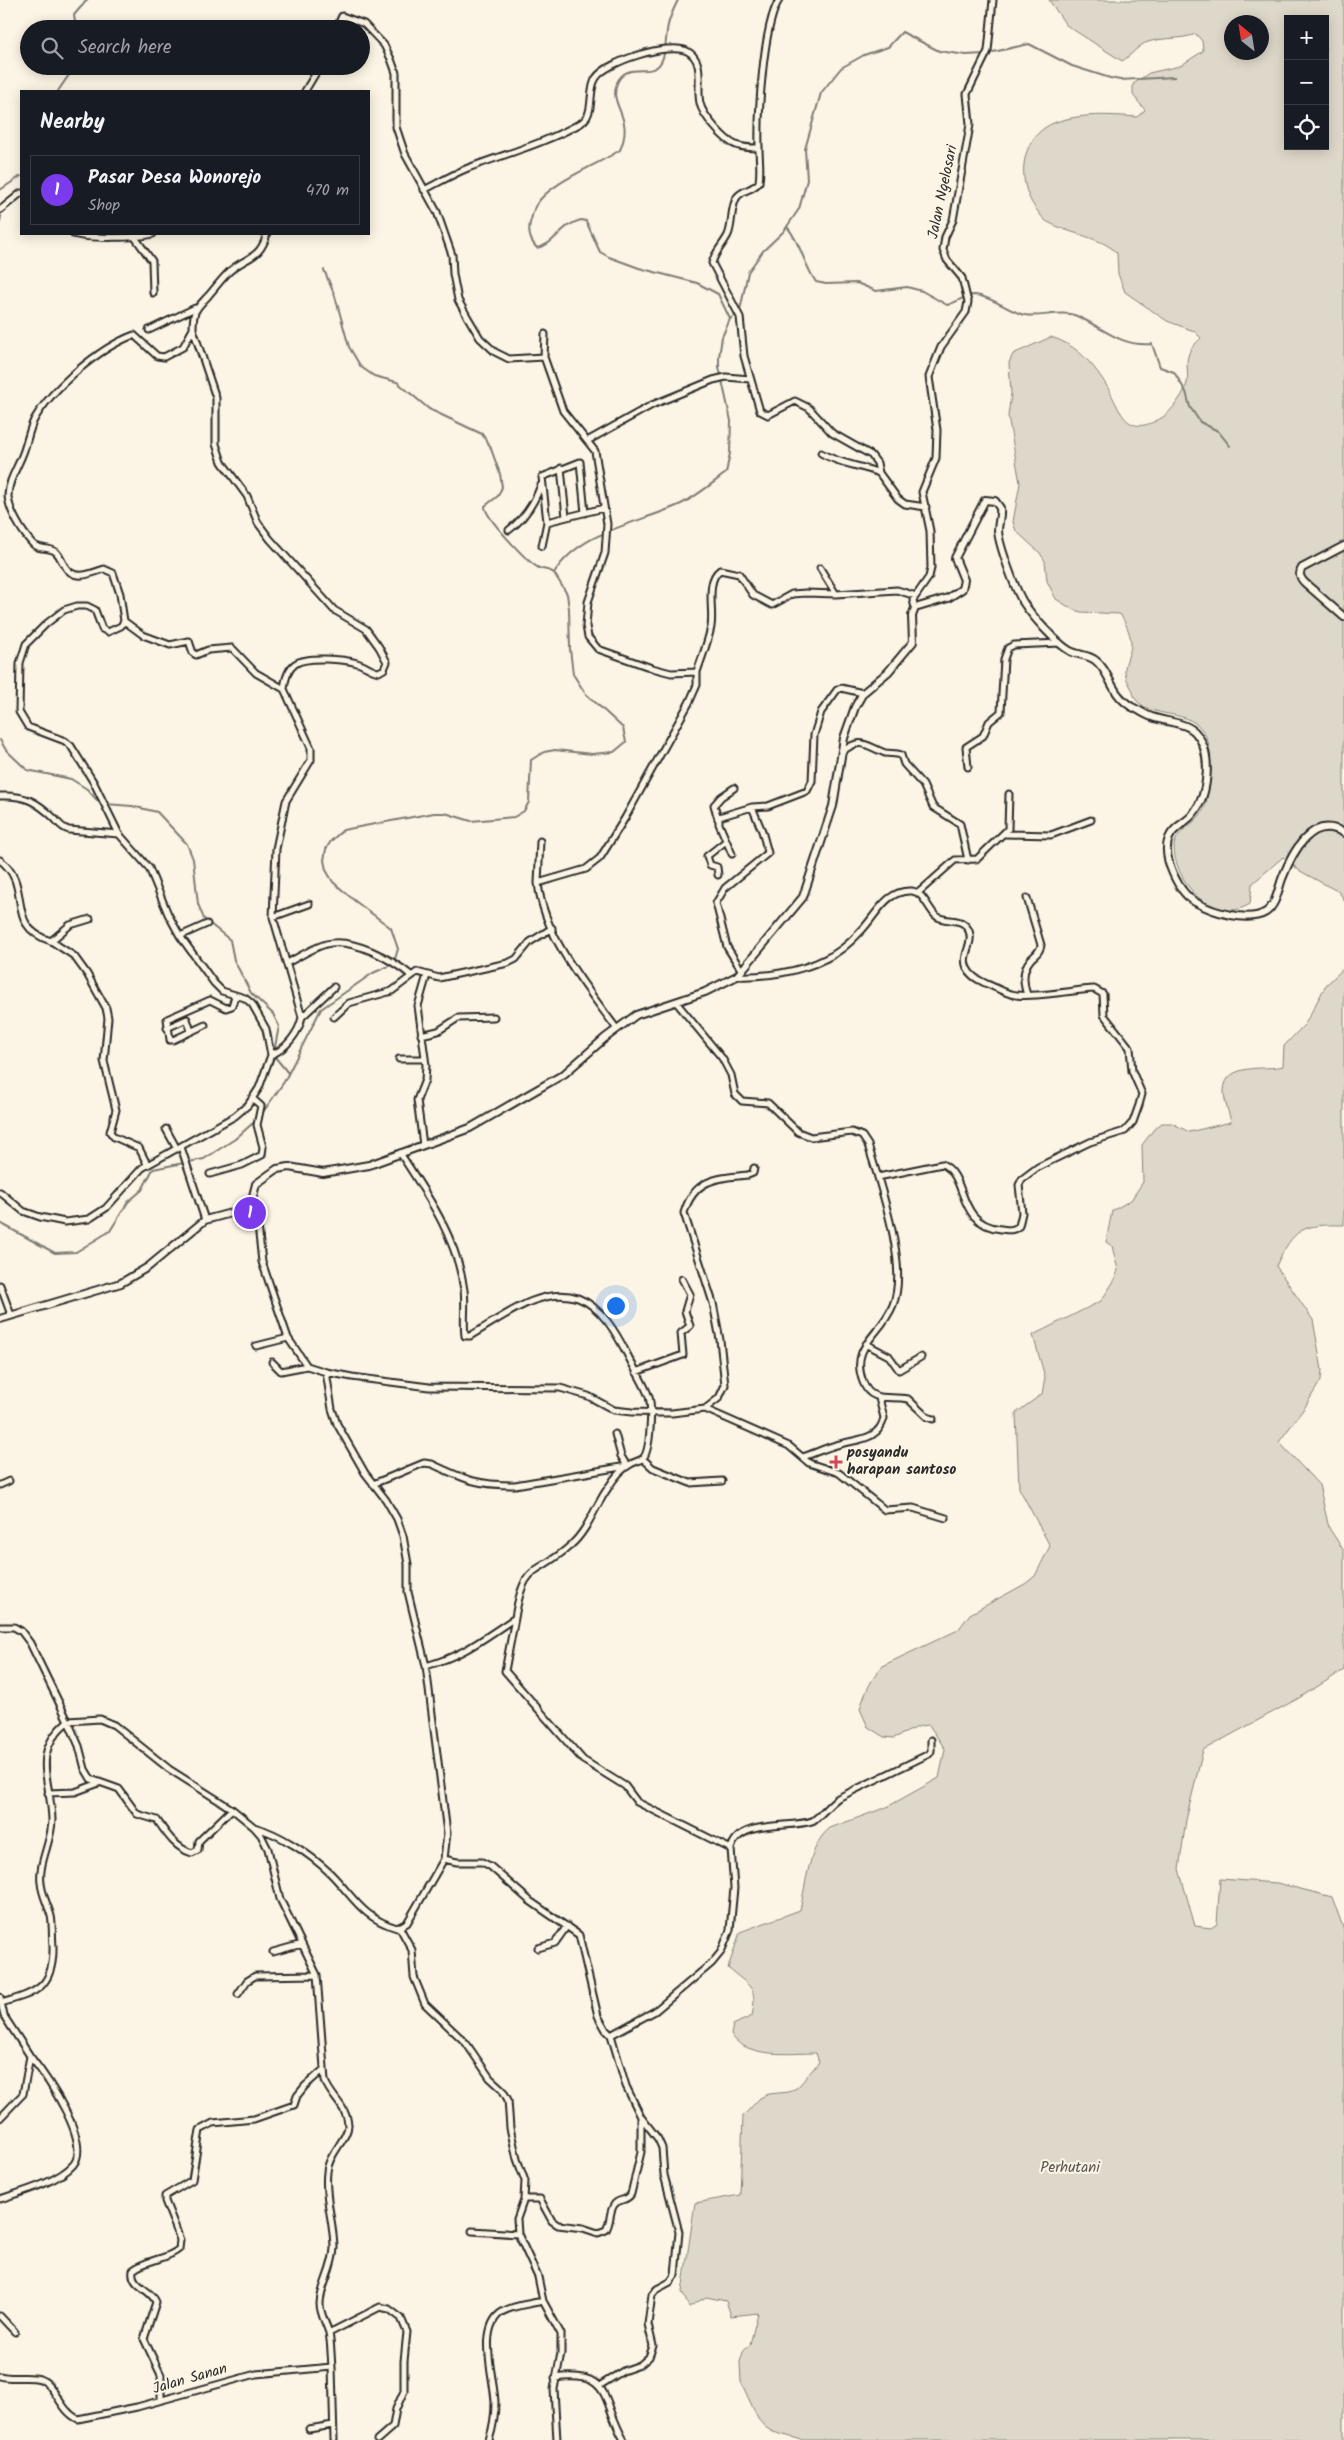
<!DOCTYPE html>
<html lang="en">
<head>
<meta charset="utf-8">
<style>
	:root { --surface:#171b24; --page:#20242c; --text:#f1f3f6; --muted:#9ea1a6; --line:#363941; --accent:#7c3aed }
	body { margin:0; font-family:Kalam,sans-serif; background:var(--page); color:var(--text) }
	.controls { position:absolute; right:15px; top:15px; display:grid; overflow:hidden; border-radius:0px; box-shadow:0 2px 12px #0003 }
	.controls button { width:45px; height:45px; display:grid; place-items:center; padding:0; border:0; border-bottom:1px solid var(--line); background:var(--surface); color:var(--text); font:25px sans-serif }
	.compass { position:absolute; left:1224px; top:15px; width:45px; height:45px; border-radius:50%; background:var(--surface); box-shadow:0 2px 12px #0003; rotate:330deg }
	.you { position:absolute; left:615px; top:1305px; width:18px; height:18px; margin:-12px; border:4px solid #fff; border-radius:50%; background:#1a73e8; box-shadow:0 0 0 8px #1a73e833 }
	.badge { display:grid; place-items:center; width:32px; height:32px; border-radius:50%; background:var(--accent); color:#fff; font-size:16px; font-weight:700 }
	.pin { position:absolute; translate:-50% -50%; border:2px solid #fff; box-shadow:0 1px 5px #0006 }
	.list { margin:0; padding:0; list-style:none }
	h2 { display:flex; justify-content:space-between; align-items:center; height:65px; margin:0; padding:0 20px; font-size:21px }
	h2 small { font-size:16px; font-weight:400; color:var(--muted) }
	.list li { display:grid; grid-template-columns:32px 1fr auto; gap:15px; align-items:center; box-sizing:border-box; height:70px; margin:0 10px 10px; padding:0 10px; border:1px solid var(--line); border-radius:0px }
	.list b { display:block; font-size:19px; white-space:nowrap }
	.list p { margin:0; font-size:16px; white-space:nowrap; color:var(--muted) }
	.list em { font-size:16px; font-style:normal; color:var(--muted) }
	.icon { flex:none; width:28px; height:28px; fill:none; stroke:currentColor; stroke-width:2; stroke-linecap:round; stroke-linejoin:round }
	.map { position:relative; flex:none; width:1344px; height:2440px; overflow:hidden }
	.search { position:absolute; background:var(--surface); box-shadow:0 2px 12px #0003; left:20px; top:20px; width:350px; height:55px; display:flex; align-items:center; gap:12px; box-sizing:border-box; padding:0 18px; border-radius:28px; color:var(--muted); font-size:19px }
	.panel { position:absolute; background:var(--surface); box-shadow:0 2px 12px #0003; left:20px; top:90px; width:350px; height:145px; border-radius:0px }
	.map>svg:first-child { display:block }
</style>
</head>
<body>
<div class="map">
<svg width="1344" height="2440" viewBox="0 0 1344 2440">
	<rect width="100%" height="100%" fill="#fcf5e5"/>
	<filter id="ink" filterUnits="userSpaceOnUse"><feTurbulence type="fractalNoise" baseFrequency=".02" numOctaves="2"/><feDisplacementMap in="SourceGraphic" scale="10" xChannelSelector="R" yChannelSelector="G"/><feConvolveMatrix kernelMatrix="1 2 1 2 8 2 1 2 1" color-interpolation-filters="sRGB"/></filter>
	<g filter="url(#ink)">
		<path fill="#ded8ca" stroke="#84827a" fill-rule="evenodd" d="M1049 0H1344V900L1339 892 1300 871 1283 857 1252 884 1250 904C1213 927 1174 882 1174 846 1175 832 1193 825 1200 815 1208 804 1208 795 1208 783 1207 767 1213 759 1208 742 1197 705 1156 722 1136 700 1134 697 1133 692 1132 689 1129 684 1125 677 1125 672 1124 662 1132 652 1131 642 1130 632 1125 622 1120 614L1081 612 1072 609 1056 599 1047 581 1045 561 1040 553 1016 531 1013 522 1020 483 1008 416 1011 394 1009 363 1013 354 1051 337C1074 344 1090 360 1103 380 1121 406 1122 442 1163 417 1171 412 1185 393 1187 383 1189 374 1185 362 1189 353 1191 348 1197 342 1201 338L1194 331 1167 321 1125 292 1118 274 1117 253 1110 247C1091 235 1066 233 1046 221 1042 218 1039 213 1036 209 1015 181 1020 135 1056 122 1082 113 1111 115 1137 117L1145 110 1133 95V84L1149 73 1180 66 1203 51 1202 41 1196 34C1180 40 1164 37 1148 42 1138 45 1132 55 1122 61L1066 25ZM1288 19H1325V146H1288ZM1232 22H1262V52H1232Z
			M1344 968V1225C1302 1224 1294 1228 1276 1266L1313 1320 1322 1370 1321 1380 1305 1407 1279 1442 1319 1485 1329 1528 1344 1551V1670L1299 1698 1203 1750 1186 1820 1179 1869 1195 1926 1211 1928 1217 1924 1220 1879 1277 1883 1332 1897 1344 1930V2440H802L773 2432 765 2427 758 2419 741 2382 740 2362 743 2352 750 2344 758 2313 731 2316 726 2301 706 2297 689 2307 682 2292 695 2203 740 2195 743 2116 760 2098 769 2094 789 2092 798 2087 819 2062 816 2053C790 2053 748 2059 731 2035L733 2025 752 2016C758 1986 750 1987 728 1968L740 1932 800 1910C806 1884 809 1844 830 1828L887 1807 939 1778 945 1749 929 1725 920 1726 894 1738 884 1737 868 1727 860 1709C865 1693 871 1678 884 1665L958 1630 970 1614 1025 1584 1035 1576 1050 1546 1019 1488 1016 1413 1042 1394 1045 1377 1033 1335 1101 1301 1114 1281 1118 1270 1112 1246 1106 1242 1112 1211 1131 1200 1143 1182 1142 1145 1154 1129 1162 1123H1172L1189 1132 1231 1122C1229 1112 1224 1101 1224 1091 1225 1061 1266 1071 1283 1066L1284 1046 1305 1024 1326 985Z"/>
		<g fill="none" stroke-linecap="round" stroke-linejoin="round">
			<path stroke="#7d7b74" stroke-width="2" d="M678 0C674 8 670 16 668 25 665 38 667 57 658 66 648 76 626 62 617 83 608 107 635 116 620 150 598 165 550 182 536 205 533 210 532 217 530 223 528 232 530 241 537 248 555 245 560 225 581 220L586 221 600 252 609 257 639 268 697 283 718 294 730 319
				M76 29 74 15 87 0
				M989 53 1029 44 1072 66 1110 78 1120 80 1175 77
				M58 91 75 66
				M0 190 21 176
				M0 222 1 216
				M788 228C801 244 804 265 816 282L826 284 857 283 876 291 907 287 922 291 947 305C958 302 964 295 975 295 994 297 1007 311 1025 315 1042 318 1063 309 1079 317 1105 329 1121 347 1152 344L1160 367 1174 372 1186 392 1190 407 1200 422 1218 431 1230 446
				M324 270 335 296 349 347 361 367 374 376 397 382 429 409 482 434 490 446 500 474 502 487 498 496 485 506C484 516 528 563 539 568 544 570 549 569 554 573
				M0 740 6 750 27 770 71 779 87 789 97 800
				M106 804 132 806 157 812 187 844 193 859 198 904 204 919 230 940 234 960 251 993 273 1014 279 1026 274 1052
				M395 959 398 949 391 928 355 901 333 882 326 870 324 860 326 849 331 841 343 830 434 813H445L471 821 514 817 524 811 529 802 531 760 544 752 555 750 592 754 614 752 626 742 623 728 585 693 573 674 570 649 569 609 567 594 554 573C581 530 638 524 681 504 697 496 711 484 726 473L730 453 731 421 719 367V357L722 337 730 319 736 315 741 306 748 272 763 251 784 231 799 209 807 180 805 149 821 93 841 68 864 55 888 47 902 32 939 51 966 55 985 54
				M275 1057 288 1073
				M261 1115 284 1082 321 1009 373 973 389 966
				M0 1223 55 1253 76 1252 110 1231 128 1202 142 1190 153 1169 204 1159 235 1139 253 1123"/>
			<defs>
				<path id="minor" d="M779 0C763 26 758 114 759 147 759 159 761 170 759 182 754 190 743 189 737 197 730 208 733 224 728 235 723 245 715 252 712 263L740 317 744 356 760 411 768 415 795 401 809 408 832 433 871 455 877 463 879 473 898 499 905 504 926 507
					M336 29 342 16 364 24 384 45 391 59 396 73V127L405 154 437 212 452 255 453 274 458 300 467 316 480 338 495 352 509 359 544 357
					M305 91 320 66
					M424 190C438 183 453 174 468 168 505 154 546 143 581 123 596 113 587 91 596 78 607 61 669 42 687 51 706 61 696 86 700 103 702 115 725 141 736 145 744 148 751 148 759 148
					M0 210 21 193
					M73 234C89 239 137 238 153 234
					M267 234C260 259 248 256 231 270 222 278 216 287 208 296 196 309 193 310 193 329L216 398V444L222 462 247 496 258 523 270 539 334 610 366 629 379 647 387 662 384 669 379 672C371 671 365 665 357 663 344 659 306 656 295 664 287 670 285 680 284 689L311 748V760L286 801 276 849 273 917 302 1017C299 1033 286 1049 271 1055
					M134 236 152 261 153 293
					M149 330 195 308
					M545 334 544 357 563 411 595 451 607 524 605 553 588 602 586 626 588 637 598 649 652 668 671 673 697 672C702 657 708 642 711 627 714 610 705 581 720 570L739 574 753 595 772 605 792 594 806 593 836 594 897 590 916 596
					M589 440 652 405 713 380 726 377 750 379
					M821 453C839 464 859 465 879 473
					M561 468 566 517
					M547 522 542 477 580 462 585 513
					M509 530C525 518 534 504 541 485
					M542 546 547 522 604 508
					M820 568 836 594
					M915 608 913 600 929 577 931 568 930 531 922 492 936 458 937 430 929 377 941 347 966 312 968 302 962 278 947 260 943 250 945 237 953 220 968 137 970 124 967 94 988 51 993 0
					M124 621 143 635 170 645 189 641 193 653 196 655 208 650 232 648 256 673 284 689
					M842 752C861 736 866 746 885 753 891 754 896 753 901 755L904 764 923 785 933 807 960 824 968 860
					M968 767 966 747 983 736 989 722 1001 712 1004 659 1008 648 1014 645 1060 643
					M0 796C25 795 36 801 54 818 59 823 61 828 69 830L119 834
					M718 819 714 805 721 797 734 788
					M1005 834 1051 835 1091 820
					M732 854 719 824V817L752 807 768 806 807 791 812 781 814 735 821 712 837 690 841 688 863 693
					M0 860C34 886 3 926 51 941L70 925 90 919
					M718 875 717 867 710 865 707 856 726 841
					M538 883 540 841
					M918 893 955 860 977 859 1008 829 1009 794
					M1027 898 1041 945C1040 952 1036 954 1031 959 1022 969 1023 983 1027 995
					M273 917 309 904
					M180 936 207 924
					M51 941 74 956 87 974 106 1008 108 1018 104 1061 116 1110 110 1132 114 1137 139 1148 147 1164
					M287 963C299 957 312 948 326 944 353 937 391 959 412 976
					M742 971 727 947 716 903 725 888 768 853 762 831 752 807
					M737 976C766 977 799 972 825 959 839 953 851 942 861 931 876 916 886 889 912 891 923 892 928 908 935 915 943 923 959 917 966 926 978 941 960 953 967 968 971 977 979 980 987 984 995 987 1003 992 1011 994 1028 999 1074 990 1094 989L1103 994 1104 1015 1130 1048 1132 1071 1142 1094 1139 1105 1133 1122 1125 1131 1090 1142 1038 1167 1022 1179 1019 1185 1022 1213 1019 1226C1013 1231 1009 1230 1001 1229 955 1224 969 1176 942 1164L878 1177
					M676 1002 722 1058 731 1075 735 1094 742 1101 768 1103 798 1132 811 1137 852 1132 862 1136 868 1145C880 1185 909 1266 893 1305 881 1336 849 1345 863 1382 871 1404 890 1395 908 1399L927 1417 933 1419
					M302 1017 334 987
					M334 1017 349 1003 392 991 417 972 439 978 508 963 516 959 530 942 552 928
					M205 1025 173 1040H170L167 1019 210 1000 226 1008 232 1006 235 996
					M167 1028 187 1019 191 1031
					M617 1029C586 987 544 937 538 883L586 869 600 858 625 818 689 703 697 685V672
					M421 1035 438 1031 458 1018 494 1017
					M399 1059H425
					M166 1129 177 1149
					M423 1145 417 1100 425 1080 426 1065 418 1006 427 975
					M181 1147 205 1220
					M400 1153C428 1196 457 1238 464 1290 466 1305 463 1321 465 1336H470C500 1319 541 1285 578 1298 602 1307 617 1334 628 1356 635 1370 644 1383 649 1397 652 1407 651 1453 642 1459 639 1461 634 1462 631 1464 621 1469 614 1478 608 1488 595 1506 588 1530 571 1545 536 1577 524 1560 515 1618 481 1640 466 1654 426 1666
					M210 1174 242 1165 262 1155 263 1147 257 1125 261 1106 252 1098
					M0 1192 23 1211 40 1217 65 1222 89 1219 106 1208 142 1168 235 1116 248 1105 259 1088 271 1055 266 1029 252 1004 245 998 222 991 214 983 180 936 168 914 149 868 119 834 94 783 71 746 65 741 28 727 19 712 20 663 26 644 46 624 64 610 77 606H87L95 610 102 629 108 632 121 626 124 621 120 594 113 573 104 569C89 574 74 582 64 565 61 560 60 556 56 552 48 546 39 551 32 543 22 532 9 511 8 496 8 481 18 467 23 453 27 443 29 430 34 420 52 388 99 348 134 335L157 356 164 357 183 347 193 329
					M250 1208 257 1216 262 1262 288 1338 307 1366 326 1372 332 1409 337 1424 365 1473 386 1500 397 1519 403 1536 408 1564V1592L426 1666 447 1833 444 1859 407 1923 397 1928C362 1918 354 1897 330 1873 310 1854 280 1834 254 1827
					M0 1285 11 1315
					M866 1344 889 1356 899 1370 921 1357
					M256 1346 288 1338
					M272 1362 281 1371 307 1366
					M326 1372 352 1377 429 1387 560 1388 588 1396 614 1410 632 1412 672 1413 705 1409 719 1398 725 1385 720 1340 713 1303 684 1213C694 1179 716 1178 748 1175L753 1173 754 1168
					M636 1372 683 1355 681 1333 690 1326 685 1311 690 1294 682 1279
					M705 1409 789 1446 809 1463 839 1473 885 1510 913 1508 946 1518
					M803 1457C815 1453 827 1447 840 1444 858 1439 879 1440 884 1418L879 1398
					M643 1459 653 1468 690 1483 722 1481
					M373 1484 424 1463 432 1464C466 1480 476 1485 515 1485L627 1466 621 1456 615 1434
					M0 1485 9 1481
					M515 1618 505 1671 583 1760 625 1786 637 1802 731 1849 734 1888 730 1930 721 1952 712 1963 655 2011 611 2035
					M0 1627H14L21 1631 30 1643 68 1721 100 1719 114 1725 169 1769 232 1809 254 1827 261 1835 268 1849 280 1899 317 1975 325 2081C331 2097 347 2107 348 2124 349 2138 328 2154 327 2172 324 2197 334 2223 334 2248 333 2270 320 2287 320 2304 320 2314 326 2323 329 2333 331 2343 331 2356 332 2367
					M48 1793 75 1792 99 1783
					M731 1849C738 1819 789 1829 812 1821 819 1818 829 1804 838 1798L929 1754 931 1751V1740
					M444 1859 457 1862H482L490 1866 530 1901 579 1935 598 2016 606 2030 611 2035 626 2086 641 2117V2152L631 2194C627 2202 618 2198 614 2205 609 2212 611 2222 606 2230L598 2233 583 2228 558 2225 552 2221 540 2199H524
					M400 1928 412 1950 414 1977 425 2004 466 2043 490 2078 502 2089 508 2100 510 2128 517 2159 525 2181 524 2199 517 2219 518 2234 538 2277 543 2301 561 2334V2353L554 2389 557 2440
					M538 1948 555 1943 567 1926
					M273 1952 302 1944
					M238 1994 247 1981 255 1976 317 1975
					M0 1997 4 2016 30 2056 23 2094 0 2118
					M1 2003C37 1993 54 1987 53 1946 52 1937 53 1925 51 1916 48 1905 42 1895 41 1883 38 1863 52 1841 52 1820 51 1779 30 1753 68 1721L79 1746 85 1769 91 1779 119 1789 137 1814 157 1820C166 1833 175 1848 192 1853L198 1850 199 1841 232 1809
					M0 2199C21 2192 58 2182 73 2165 93 2142 45 2075 30 2056
					M472 2231 518 2234
					M0 2316 15 2332
					M329 2333 380 2307 389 2309 401 2318 407 2332 404 2361V2391L396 2409 393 2426 377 2440
					M0 2376C13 2380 28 2375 40 2379 55 2384 60 2411 78 2419L137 2407 256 2374 332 2367 334 2440
					M555 2378C613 2370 601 2401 624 2440
					M599 2386 623 2371 640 2365 649 2357 653 2346 648 2324 652 2295 657 2289 670 2282 675 2275 679 2232 664 2175 662 2148 658 2139 641 2117
					M161 2400V2375L144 2339 156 2302C151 2289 130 2286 133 2270 147 2259 167 2260 179 2249L180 2240 175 2226 165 2201V2196L192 2180 200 2130 213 2123 254 2119 294 2105 297 2096 305 2086 323 2070
					M309 2429 333 2425
					M489 2440C493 2428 495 2415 495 2402 494 2377 477 2328 502 2312 513 2305 530 2304 543 2301"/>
				<path id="major" d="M1344 546 1302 568C1298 574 1300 578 1305 583L1344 617
					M0 1319 121 1283 148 1267 205 1220 250 1208 256 1184 277 1169 289 1167 323 1173 369 1165 470 1128 564 1074 605 1038 636 1015 705 992 737 976 803 897 833 806 844 738 855 707 863 693 888 672 913 642 912 616 915 608 948 598 962 589 964 580 955 558 985 500 995 501 1000 508C1001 516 998 523 998 531 999 545 1015 589 1023 602 1032 616 1056 643 1070 651 1078 655 1088 655 1095 660 1111 672 1109 693 1132 707 1139 710 1146 715 1152 717 1165 722 1185 722 1195 732 1213 752 1209 794 1193 814 1186 823 1173 827 1169 838 1161 857 1179 894 1197 903 1213 912 1249 923 1266 912 1276 905 1278 890 1282 879 1292 853 1312 813 1344 833"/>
			</defs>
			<use href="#minor" stroke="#2b2b2b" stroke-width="9"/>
			<use href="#major" stroke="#2b2b2b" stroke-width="10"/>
			<use href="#minor" stroke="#fcf5e5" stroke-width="5"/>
			<use href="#major" stroke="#fcf5e5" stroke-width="6"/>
		</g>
	</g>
	<path fill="#d1495b" stroke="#fcf5e5" stroke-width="2" d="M833.5 1454.5h5v5h5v5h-5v5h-5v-5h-5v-5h5z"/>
	<g text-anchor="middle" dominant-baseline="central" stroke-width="4" stroke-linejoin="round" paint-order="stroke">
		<g font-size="15" fill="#2b2b2b" stroke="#fcf5e5">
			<text transform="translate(943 192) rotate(-78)">Jalan Ngelosari</text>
			<text transform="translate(190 2379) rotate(-16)">Jalan Sanan</text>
		</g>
		<g font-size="15" font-weight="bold" fill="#2b2b2b" stroke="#fcf5e5" text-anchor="start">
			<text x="847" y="1453">posyandu<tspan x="847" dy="17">harapan santoso</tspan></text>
		</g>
		<g font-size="15" fill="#585653" stroke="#fcf5e5">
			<text x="1070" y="2168">Perhutani</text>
		</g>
	</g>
</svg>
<div class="controls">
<button>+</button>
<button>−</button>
<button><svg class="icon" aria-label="locate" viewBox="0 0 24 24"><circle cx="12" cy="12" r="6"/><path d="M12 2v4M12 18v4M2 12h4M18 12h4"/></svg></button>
</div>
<svg class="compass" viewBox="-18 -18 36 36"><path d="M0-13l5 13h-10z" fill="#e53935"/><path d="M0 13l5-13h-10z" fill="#9ea1a6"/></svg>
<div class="you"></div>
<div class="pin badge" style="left:250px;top:1213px">1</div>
<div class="search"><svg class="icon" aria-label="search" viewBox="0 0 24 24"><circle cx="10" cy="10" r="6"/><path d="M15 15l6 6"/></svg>Search here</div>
<section class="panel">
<h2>Nearby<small></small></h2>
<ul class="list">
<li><span class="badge">1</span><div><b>Pasar Desa Wonorejo</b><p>Shop</p></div><em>470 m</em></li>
</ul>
</section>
</div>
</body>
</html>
